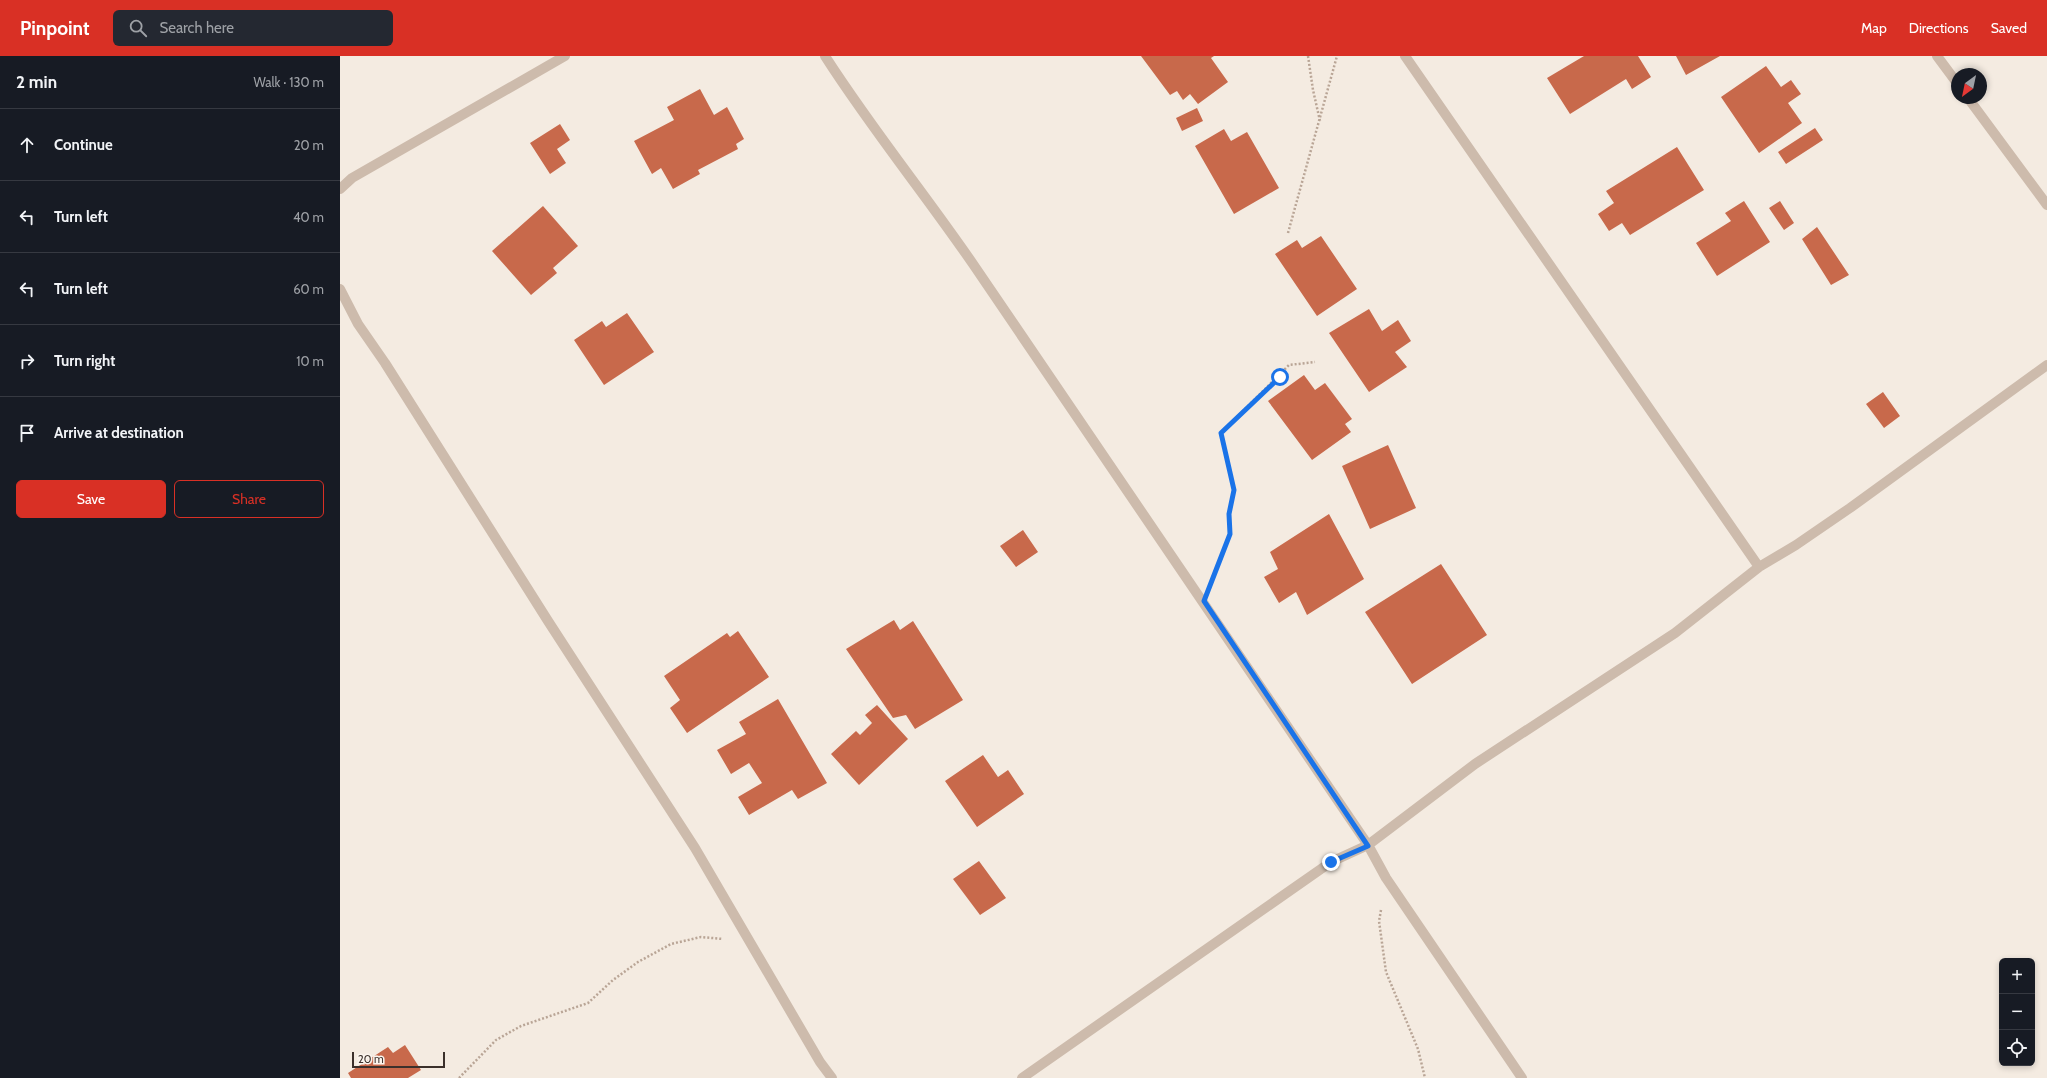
<!DOCTYPE html>
<html lang="en">
<head>
<meta charset="utf-8">
<style>
	:root { --surface:#171b24; --page:#242831; --text:#f1f3f6; --muted:#9ea1a6; --line:#363941; --accent:#d93025 }
	body { margin:0; font-family:Cabin,sans-serif; background:var(--page); color:var(--text) }
	.controls { position:absolute; right:12px; bottom:12px; display:grid; overflow:hidden; border-radius:6px; box-shadow:0 2px 6px #0003 }
	.controls button { width:36px; height:36px; display:grid; place-items:center; padding:0; border:0; border-bottom:1px solid var(--line); background:var(--surface); color:var(--text); font:20px sans-serif }
	.compass { position:absolute; left:1611px; top:12px; width:36px; height:36px; border-radius:50%; background:var(--surface); box-shadow:0 2px 6px #0003; rotate:213deg }
	.scale { position:absolute; left:12px; bottom:10px; width:93px; box-sizing:border-box; padding-left:4px; border:2px solid #3b302b; border-top:0; font-size:11px; line-height:14px; white-space:nowrap; color:#3b302b; -webkit-text-stroke:3px #fbf5ee; paint-order:stroke }
	.stop { position:absolute; width:12px; height:12px; margin:-9px; border:3px solid #1a73e8; border-radius:50%; background:#fff }
	.stop.end { background:#1a73e8; border-color:#fff; box-shadow:0 1px 4px #0008 }
	.list { margin:0; padding:0; list-style:none }
	h2 { display:flex; justify-content:space-between; align-items:center; height:52px; margin:0; padding:0 16px; font-size:17px }
	h2 small { font-size:13px; font-weight:400; color:var(--muted) }
	.list li { display:grid; grid-template-columns:26px 1fr auto; gap:12px; align-items:center; box-sizing:border-box; height:72px; padding:0 16px; border-top:1px solid var(--line) }
	.list b { display:block; font-size:15px; white-space:nowrap }
	.list em { font-size:13px; font-style:normal; color:var(--muted) }
	.actions { display:flex; gap:8px; padding:12px 16px }
	.actions a { flex:1; padding:9px 0; border:1px solid var(--accent); border-radius:6px; text-align:center; font-size:14px; color:var(--accent) }
	.actions .main { background:var(--accent); color:#fff }
	.icon { flex:none; width:22px; height:22px; fill:none; stroke:currentColor; stroke-width:2; stroke-linecap:round; stroke-linejoin:round }
	.map { position:relative; flex:none; width:1707px; height:1022px; overflow:hidden }
	header { display:flex; align-items:center; gap:24px; box-sizing:border-box; height:56px; padding:0 20px; background:var(--accent); color:#fff }
	header strong { font-size:19px }
	nav { display:flex; gap:22px; margin-inline-start:auto; font-size:14px }
	.search { width:280px; height:36px; background:var(--page); display:flex; align-items:center; gap:10px; box-sizing:border-box; padding:0 14px; border-radius:6px; color:var(--muted); font-size:15px }
	main { display:flex }
	aside { flex:1; background:var(--surface) }
	.map>svg:first-child { display:block }
</style>
</head>
<body>
<header>
<strong>Pinpoint</strong>
<div class="search"><svg class="icon" aria-label="search" viewBox="0 0 24 24"><circle cx="10" cy="10" r="6"/><path d="M15 15l6 6"/></svg>Search here</div>
<nav><a>Map</a><a>Directions</a><a>Saved</a></nav>
</header>
<main>
<aside>
<h2>2 min<small>Walk · 130 m</small></h2>
<ul class="list">
<li><svg class="icon" aria-label="ahead" viewBox="0 0 24 24"><path d="M12 20V5M6 11l6-6 6 6"/></svg><div><b>Continue</b></div><em>20 m</em></li>
<li><svg class="icon" aria-label="left" viewBox="0 0 24 24"><path d="M17 20v-9H6M10 6l-5 5 5 5"/></svg><div><b>Turn left</b></div><em>40 m</em></li>
<li><svg class="icon" aria-label="left" viewBox="0 0 24 24"><path d="M17 20v-9H6M10 6l-5 5 5 5"/></svg><div><b>Turn left</b></div><em>60 m</em></li>
<li><svg class="icon" aria-label="right" viewBox="0 0 24 24"><path d="M7 20v-9h11M14 6l5 5-5 5"/></svg><div><b>Turn right</b></div><em>10 m</em></li>
<li><svg class="icon" aria-label="arrive" viewBox="0 0 24 24"><path d="M6 21V4h12l-3 4 3 4H6"/></svg><div><b>Arrive at destination</b></div></li>
</ul>
<div class="actions"><a class="main">Save</a><a>Share</a></div>
</aside>
<div class="map">
<svg width="1707" height="1022" viewBox="0 0 1707 1022">
	<rect width="100%" height="100%" fill="#f4ebe1"/>
	<path fill="#c8694b" d="M801 0H874L871 2 888 26 858 48 850 38 843 44 837 35 830 39Z
		M1244 0H1298L1311 21 1292 33 1286 23 1230 58 1207 22Z
		M1336 0H1380L1346 19Z
		M1426 10 1441 31 1451 24 1461 38 1448 47 1462 67 1419 97 1381 41Z
		M360 33 374 59 387 51 404 83 396 88 398 93 358 114 360 118 333 133 321 112 312 118 294 85 334 64 327 51Z
		M857 52 863 65 842 75 836 62Z
		M220 68 230 84 217 93 226 107 210 118 190 87Z
		M1475 72 1483 84 1446 108 1438 96Z
		M884 73 891 85 907 76 939 132 894 158 855 90Z
		M1337 91 1364 134 1290 179 1282 167 1269 175 1258 158 1274 147 1266 135Z
		M1404 145 1430 186 1377 220 1356 187 1391 165 1385 157Z
		M1440 145 1454 167 1444 174 1429 152Z
		M203 150 238 190 213 212 217 217 191 239 152 195Z
		M1477 171 1509 219 1491 229 1462 183Z
		M981 180 1017 233 977 260 935 198 957 184 962 192Z
		M1029 253 1042 275 1058 264 1071 285 1055 296 1067 311 1029 336 989 277Z
		M287 257 314 296 264 329 234 284 262 265 266 271Z
		M964 319 975 334 985 327 1012 363 1005 368 1011 376 972 404 928 345Z
		M1543 336 1560 360 1544 372 1526 348Z
		M1048 389 1076 452 1030 473 1002 410Z
		M989 458 1024 523 967 559 956 536 939 547 924 521 938 513 930 496Z
		M683 474 698 496 676 511 660 490Z
		M1101 508 1147 579 1072 628 1025 556Z
		M554 564 560 574 573 565 623 644 575 673 566 659 553 662 506 593Z
		M398 575 429 621 347 677 330 652 340 644 324 620 387 577 390 581Z
		M438 643 487 727 458 743 452 734 409 759 398 741 422 727 409 707 391 718 377 694 406 678 399 666Z
		M537 649 568 683 519 729 491 698 516 675 520 679 532 667 525 659Z
		M643 699 658 721 668 714 684 738 637 771 605 725Z
		M639 805 666 842 640 859 613 823Z
		M65 989 81 1014 68 1022H11L8 1017 48 991 53 997Z"/>
	<g fill="none" stroke-linecap="round" stroke-linejoin="round">
		<path stroke="#b9a596" stroke-width="2.5" stroke-dasharray="2 2" stroke-linecap="butt" d="M968 0 973 34 980 65
			M948 177 997 0
			M873 522 890 478 889 459 894 434 881 377 949 309 975 306
			M1041 854 1039 865 1046 916 1078 993 1085 1022
			M119 1022 156 984 181 970 248 947 273 924 298 906 331 888 361 881 383 883"/>
		<path stroke="#cdbbac" stroke-width="10" d="M485 0C531 72 585 138 633 208 766 401 897 595 1028 789L1046 822 1182 1022
			M1065 0 1419 511
			M1597 0 1617 27
			M1628 42 1707 149
			M0 133 12 122 225 0
			M0 233 18 268 45 307 208 565 355 792 480 1006 492 1022
			M682 1022 991 806 1028 789 1135 708 1335 577 1419 511 1456 489 1510 452 1707 309"/>
	</g>
	<g fill="none" stroke-linecap="round" stroke-linejoin="round">
		<path stroke="#1a73e8" stroke-width="5" d="M940 321 881 377 894 434 889 458 890 478 864 545 1028 790 991 806"/>
	</g>
</svg>
<div class="controls">
<button>+</button>
<button>−</button>
<button><svg class="icon" aria-label="locate" viewBox="0 0 24 24"><circle cx="12" cy="12" r="6"/><path d="M12 2v4M12 18v4M2 12h4M18 12h4"/></svg></button>
</div>
<svg class="compass" viewBox="-18 -18 36 36"><path d="M0-13l5 13h-10z" fill="#e53935"/><path d="M0 13l5-13h-10z" fill="#9ea1a6"/></svg>
<div class="scale">20 m</div>
<div class="stop" style="left:940px;top:321px"></div>
<div class="stop end" style="left:991px;top:806px"></div>
</div>
</main>
</body>
</html>
